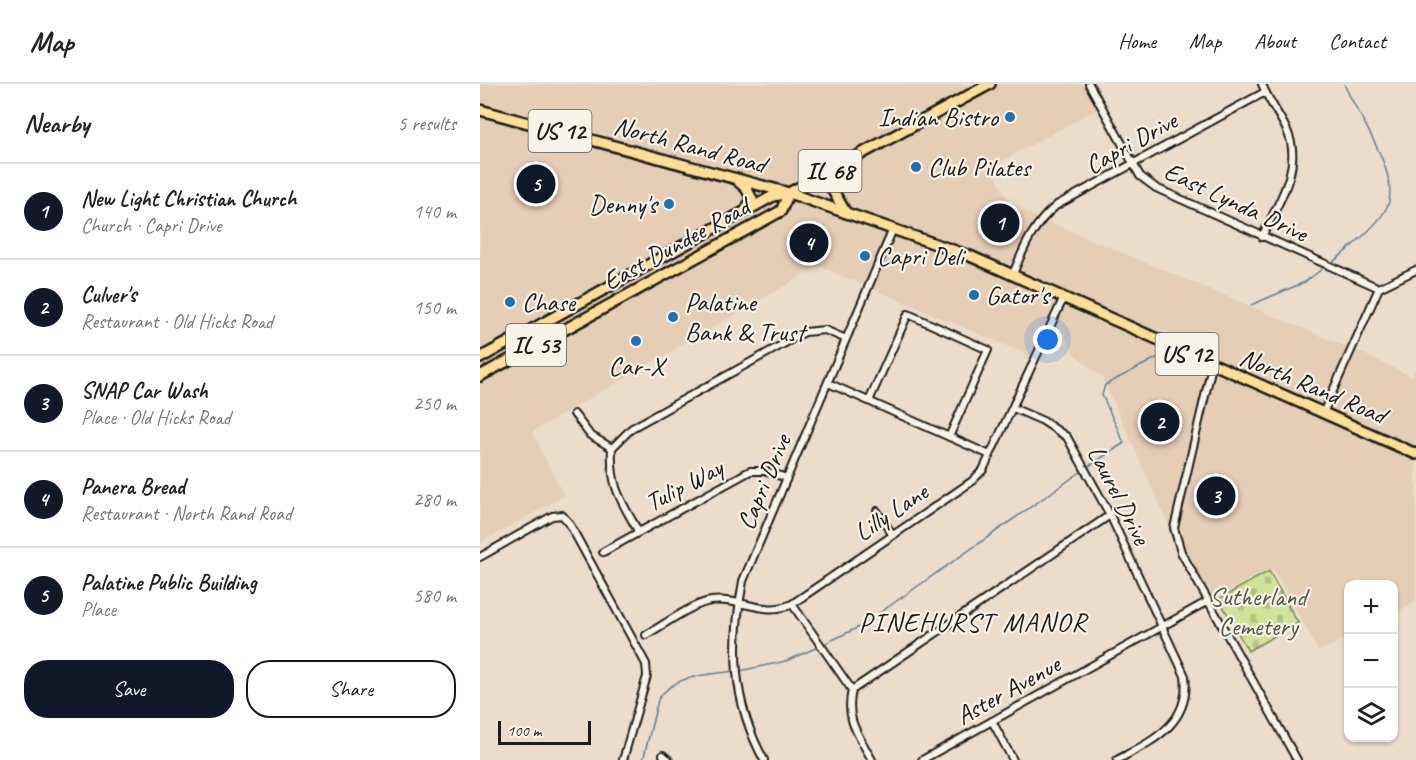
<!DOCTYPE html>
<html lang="en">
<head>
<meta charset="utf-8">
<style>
	:root { --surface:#fff; --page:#f2f2f2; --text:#222; --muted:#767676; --line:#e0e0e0; --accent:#111827 }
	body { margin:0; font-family:Caveat,sans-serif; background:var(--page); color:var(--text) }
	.controls { position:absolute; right:18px; bottom:18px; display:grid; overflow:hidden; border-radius:12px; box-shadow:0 2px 4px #0004 }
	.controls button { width:54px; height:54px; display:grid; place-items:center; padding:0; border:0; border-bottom:2px solid var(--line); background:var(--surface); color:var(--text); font:30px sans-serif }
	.scale { position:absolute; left:18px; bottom:15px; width:93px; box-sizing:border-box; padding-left:6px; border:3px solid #1c1c1c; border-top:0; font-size:16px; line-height:21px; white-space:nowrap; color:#1c1c1c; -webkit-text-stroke:4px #f7f3e8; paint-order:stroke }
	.you { position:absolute; left:568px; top:256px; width:21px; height:21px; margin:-15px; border:4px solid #fff; border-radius:50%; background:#1a73e8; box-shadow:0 0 0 9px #1a73e833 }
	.badge { display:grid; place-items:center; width:39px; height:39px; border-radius:50%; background:var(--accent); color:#fff; font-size:20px; font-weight:700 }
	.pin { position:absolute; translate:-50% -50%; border:3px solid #fff; box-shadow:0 2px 6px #0006 }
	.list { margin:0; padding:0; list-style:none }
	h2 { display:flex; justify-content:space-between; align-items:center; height:78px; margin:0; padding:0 24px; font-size:26px }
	h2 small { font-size:20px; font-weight:400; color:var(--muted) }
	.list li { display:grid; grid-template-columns:39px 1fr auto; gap:18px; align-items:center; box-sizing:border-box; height:96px; padding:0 24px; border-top:2px solid var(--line) }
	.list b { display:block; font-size:22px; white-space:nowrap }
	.list p { margin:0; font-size:20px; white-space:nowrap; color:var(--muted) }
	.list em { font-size:20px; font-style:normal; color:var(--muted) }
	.actions { display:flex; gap:12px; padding:18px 24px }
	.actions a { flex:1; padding:14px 0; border:2px solid var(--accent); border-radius:24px; text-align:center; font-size:21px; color:var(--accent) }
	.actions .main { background:var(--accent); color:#fff }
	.icon { flex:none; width:33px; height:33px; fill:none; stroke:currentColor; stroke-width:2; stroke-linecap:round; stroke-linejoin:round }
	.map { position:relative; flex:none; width:936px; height:676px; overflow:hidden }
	header { display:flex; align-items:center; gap:36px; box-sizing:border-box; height:84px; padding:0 30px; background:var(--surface); border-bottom:2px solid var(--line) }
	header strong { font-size:28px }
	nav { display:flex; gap:33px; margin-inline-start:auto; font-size:21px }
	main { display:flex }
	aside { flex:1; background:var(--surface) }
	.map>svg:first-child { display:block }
</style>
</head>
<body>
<header>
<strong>Map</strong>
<nav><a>Home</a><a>Map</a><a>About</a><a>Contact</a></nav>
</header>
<main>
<aside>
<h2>Nearby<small>5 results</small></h2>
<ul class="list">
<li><span class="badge">1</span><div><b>New Light Christian Church</b><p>Church · Capri Drive</p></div><em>140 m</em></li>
<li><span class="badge">2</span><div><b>Culver's</b><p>Restaurant · Old Hicks Road</p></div><em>150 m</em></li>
<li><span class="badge">3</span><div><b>SNAP Car Wash</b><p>Place · Old Hicks Road</p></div><em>250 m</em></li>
<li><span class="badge">4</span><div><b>Panera Bread</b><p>Restaurant · North Rand Road</p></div><em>280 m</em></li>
<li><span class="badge">5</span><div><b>Palatine Public Building</b><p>Place</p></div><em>580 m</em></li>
</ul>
<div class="actions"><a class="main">Save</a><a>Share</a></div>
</aside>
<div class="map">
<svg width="936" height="676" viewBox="0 0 936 676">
	<defs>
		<pattern id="cemetery-stones" width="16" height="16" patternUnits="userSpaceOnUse" patternTransform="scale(1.5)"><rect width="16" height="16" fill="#d0e398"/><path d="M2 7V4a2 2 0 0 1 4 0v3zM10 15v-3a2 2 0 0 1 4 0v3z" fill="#b2c282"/></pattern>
	</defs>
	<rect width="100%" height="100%" fill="#ecddca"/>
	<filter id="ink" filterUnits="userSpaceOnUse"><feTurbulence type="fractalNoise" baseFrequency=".0167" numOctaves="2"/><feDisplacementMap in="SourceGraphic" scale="12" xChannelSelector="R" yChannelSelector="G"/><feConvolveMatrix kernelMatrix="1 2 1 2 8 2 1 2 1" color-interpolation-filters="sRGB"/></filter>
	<g filter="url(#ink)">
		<path fill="#e5ceb5" d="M0 0H609L621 23 511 83 531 122 884 270 932 293 936 284V518L914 529V500H868V553L839 568 792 483 728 517 701 468 622 293 595 271 580 243 560 265 555 274 339 182 52 348 84 412 0 459Z"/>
		<path fill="url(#cemetery-stones)" stroke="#76805a" stroke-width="1.5" d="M789 487 818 539 768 567 739 515Z"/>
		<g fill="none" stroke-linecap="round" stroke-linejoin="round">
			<path stroke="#5c8095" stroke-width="1.5" d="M852 179C867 166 899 141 907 123 922 91 876 29 864 0
				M771 221 825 198 842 185
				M606 384 644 359 622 311 625 301 684 270
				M342 561 381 542 602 387
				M260 587 306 577 338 563
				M163 676 178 616C193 590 228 591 255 587"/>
			<defs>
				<path id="street" d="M609 0 660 92 676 104 899 204
					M782 153C796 122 823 85 808 49 801 32 788 17 782 0
					M533 190C544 163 554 139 577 121L785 8
					M899 204 936 186
					M732 282 694 444 701 468 817 676
					M348 299 510 371
					M389 317 428 230 508 266 469 353
					M533 324 563 337 587 353 630 431 705 592C711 640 672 657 637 676
					M843 329 899 204
					M94 330 110 351 132 364
					M397 427 412 450
					M158 447C140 415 130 402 132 364L152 344 325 248 345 246 366 255
					M123 468 270 387H285L307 394
					M0 473 72 432 82 431 89 439 166 580 167 592 143 676
					M312 520 372 606C365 636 378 650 392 676
					M166 551C182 542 213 519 231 517 260 513 285 533 312 520L491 398 503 386 584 213
					M372 606 630 431
					M512 637 533 676
					M183 671 189 676
					M284 676C252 617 251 562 263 497L413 145
					M442 676 728 517"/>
				<path id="primary" d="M0 26 309 109 490 172 936 370
					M363 82 356 89 352 105 366 129
					M259 98 266 104 272 115 266 126
					M0 274 293 112 309 109 510 0
					M0 292 301 127 309 109"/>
			</defs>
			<use href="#street" stroke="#1c1c1c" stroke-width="10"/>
			<use href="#primary" stroke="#1c1c1c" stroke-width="14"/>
			<use href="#street" stroke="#f7f3e8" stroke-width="6"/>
			<use href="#primary" stroke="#fcde96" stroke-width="9"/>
		</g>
	</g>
	<g fill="#1f6fb2" stroke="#f7f3e8" stroke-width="2">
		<circle cx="530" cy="33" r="6"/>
		<circle cx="436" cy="83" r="6"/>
		<circle cx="189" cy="120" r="6"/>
		<circle cx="385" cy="172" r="6"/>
		<circle cx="494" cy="211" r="6"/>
		<circle cx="30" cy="218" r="6"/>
		<circle cx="193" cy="233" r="6"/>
		<circle cx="156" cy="257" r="6"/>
	</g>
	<g text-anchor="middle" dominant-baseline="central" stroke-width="4.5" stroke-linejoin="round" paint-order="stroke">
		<g fill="#f7f3e8" stroke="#5e5c59" stroke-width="1.5">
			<rect x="48.5" y="26" width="63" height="42" rx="4.5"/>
			<rect x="318.5" y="66" width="63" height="42" rx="4.5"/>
			<rect x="26" y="240" width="60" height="42" rx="4.5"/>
			<rect x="675.5" y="249" width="63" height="42" rx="4.5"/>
		</g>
		<g font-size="24" font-weight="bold" fill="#1c1c1c">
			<text x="80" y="47">US 12</text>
			<text x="350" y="87">IL 68</text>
			<text x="56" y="261">IL 53</text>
			<text x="707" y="270">US 12</text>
		</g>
		<g font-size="26" fill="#1c1c1c" stroke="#f7f3e8" text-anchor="start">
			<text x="518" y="33" text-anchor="end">Indian Bistro</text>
			<text x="448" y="83">Club Pilates</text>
			<text x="177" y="120" text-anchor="end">Denny's</text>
			<text x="397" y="172">Capri Deli</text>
			<text x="506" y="211">Gator's</text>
			<text x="42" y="218">Chase</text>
			<text x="205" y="218">Palatine<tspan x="205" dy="30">Bank &amp; Trust</tspan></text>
			<text x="156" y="282" text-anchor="middle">Car-X</text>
		</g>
		<g font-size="26" fill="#1c1c1c" stroke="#f7f3e8">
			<text transform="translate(651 59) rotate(-29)">Capri Drive</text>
			<text transform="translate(210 61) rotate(15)">North Rand Road</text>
			<text transform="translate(756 118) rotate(25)">East Lynda Drive</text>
			<text transform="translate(196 160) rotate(-29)">East Dundee Road</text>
			<text transform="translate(833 302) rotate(23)">North Rand Road</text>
			<text transform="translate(284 398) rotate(-67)">Capri Drive</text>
			<text transform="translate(204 401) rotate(-28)">Tulip Way</text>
			<text transform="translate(639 411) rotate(63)">Laurel Drive</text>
			<text transform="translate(411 428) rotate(-34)">Lilly Lane</text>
			<text transform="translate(528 606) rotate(-29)">Aster Avenue</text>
		</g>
		<g font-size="26" fill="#525841" stroke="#f7f3e8">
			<text x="778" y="512">Sutherland<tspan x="778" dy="30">Cemetery</tspan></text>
		</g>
		<g font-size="27" letter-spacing="1.5" fill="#1c1c1c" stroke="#f7f3e8">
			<text x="493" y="538">PINEHURST MANOR</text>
		</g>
	</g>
</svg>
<div class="controls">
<button>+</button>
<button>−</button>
<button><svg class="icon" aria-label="layers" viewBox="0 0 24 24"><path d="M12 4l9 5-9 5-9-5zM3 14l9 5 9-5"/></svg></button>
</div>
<div class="scale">100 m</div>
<div class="you"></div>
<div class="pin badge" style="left:520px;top:139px">1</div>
<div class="pin badge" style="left:680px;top:338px">2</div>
<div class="pin badge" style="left:736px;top:412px">3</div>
<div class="pin badge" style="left:329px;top:159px">4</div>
<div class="pin badge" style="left:56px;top:100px">5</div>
</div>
</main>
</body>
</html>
